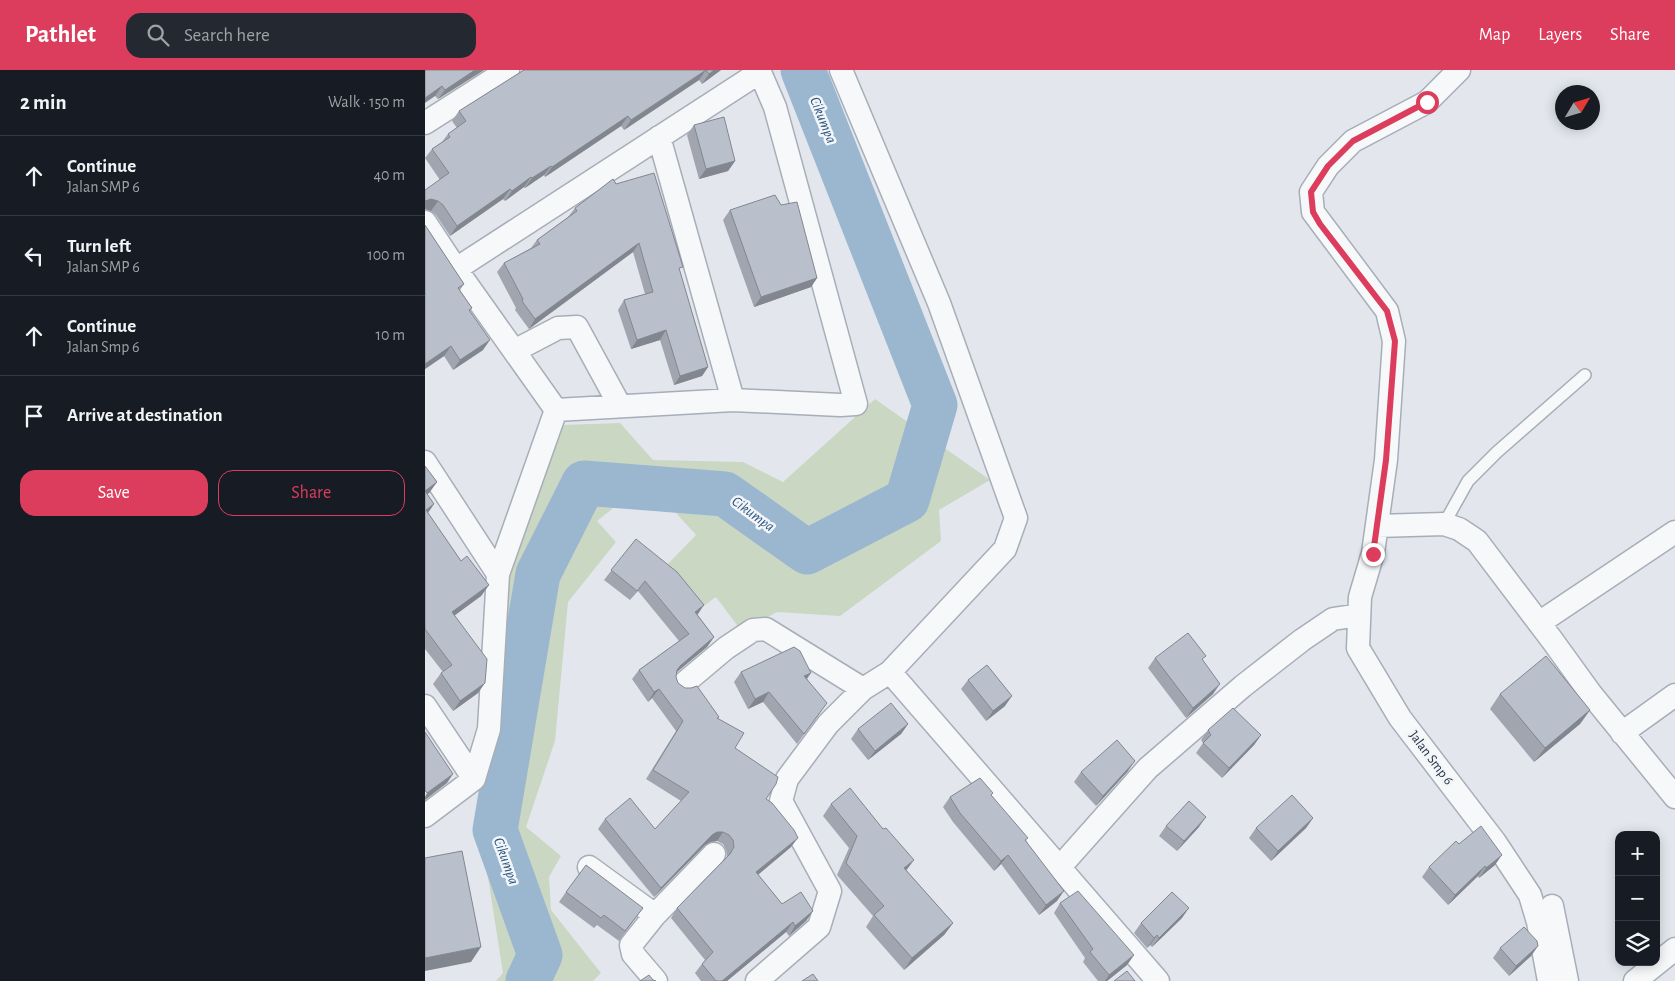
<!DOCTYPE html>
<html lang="en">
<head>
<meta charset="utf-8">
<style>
	:root { --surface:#171b24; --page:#242831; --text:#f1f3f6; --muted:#9ea1a6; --line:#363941; --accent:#dd3d5c }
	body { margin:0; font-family:"Alegreya Sans",sans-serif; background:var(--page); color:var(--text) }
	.controls { position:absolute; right:15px; bottom:15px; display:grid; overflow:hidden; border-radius:10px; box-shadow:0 2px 12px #0003 }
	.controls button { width:45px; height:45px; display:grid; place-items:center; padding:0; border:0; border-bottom:1px solid var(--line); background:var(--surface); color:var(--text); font:25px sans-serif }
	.compass { position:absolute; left:1130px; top:15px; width:45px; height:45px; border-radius:50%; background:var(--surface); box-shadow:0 2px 12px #0003; rotate:52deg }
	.stop { position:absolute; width:15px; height:15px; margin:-11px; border:4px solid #dd3d5c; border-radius:50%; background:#fff }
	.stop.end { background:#dd3d5c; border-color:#fff; box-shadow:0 1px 5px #0008 }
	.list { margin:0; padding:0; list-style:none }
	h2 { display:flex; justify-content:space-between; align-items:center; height:65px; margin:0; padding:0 20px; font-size:21px }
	h2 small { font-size:16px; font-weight:400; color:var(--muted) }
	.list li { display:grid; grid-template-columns:32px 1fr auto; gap:15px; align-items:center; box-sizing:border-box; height:80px; padding:0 20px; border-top:1px solid var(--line) }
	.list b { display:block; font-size:19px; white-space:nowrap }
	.list p { margin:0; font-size:16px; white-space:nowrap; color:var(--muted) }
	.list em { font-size:16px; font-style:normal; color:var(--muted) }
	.actions { display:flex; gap:10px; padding:15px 20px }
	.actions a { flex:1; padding:11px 0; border:1px solid var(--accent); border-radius:15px; text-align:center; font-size:18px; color:var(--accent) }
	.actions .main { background:var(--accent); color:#fff }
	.icon { flex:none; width:28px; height:28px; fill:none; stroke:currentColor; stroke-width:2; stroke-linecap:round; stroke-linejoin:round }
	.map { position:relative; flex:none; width:1250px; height:911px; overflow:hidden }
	header { display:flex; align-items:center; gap:30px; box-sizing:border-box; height:70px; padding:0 25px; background:var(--accent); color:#fff }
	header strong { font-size:24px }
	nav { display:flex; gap:28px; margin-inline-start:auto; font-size:18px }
	.search { width:350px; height:45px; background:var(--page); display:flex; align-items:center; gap:12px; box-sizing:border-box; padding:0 18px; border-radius:15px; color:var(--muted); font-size:19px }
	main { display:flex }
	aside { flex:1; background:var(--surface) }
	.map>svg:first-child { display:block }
</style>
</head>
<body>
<header>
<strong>Pathlet</strong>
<div class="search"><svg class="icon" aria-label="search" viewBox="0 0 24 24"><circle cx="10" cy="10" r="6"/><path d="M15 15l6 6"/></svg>Search here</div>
<nav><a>Map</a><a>Layers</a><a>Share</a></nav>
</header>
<main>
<aside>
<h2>2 min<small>Walk · 150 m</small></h2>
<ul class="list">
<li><svg class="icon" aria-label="ahead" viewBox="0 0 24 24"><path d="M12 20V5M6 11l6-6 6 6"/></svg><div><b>Continue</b><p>Jalan SMP 6</p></div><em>40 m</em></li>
<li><svg class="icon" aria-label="left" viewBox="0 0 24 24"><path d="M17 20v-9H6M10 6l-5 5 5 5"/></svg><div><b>Turn left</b><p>Jalan SMP 6</p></div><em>100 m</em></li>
<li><svg class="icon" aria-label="ahead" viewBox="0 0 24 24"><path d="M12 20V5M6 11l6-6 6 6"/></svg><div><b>Continue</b><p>Jalan Smp 6</p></div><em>10 m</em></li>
<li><svg class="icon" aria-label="arrive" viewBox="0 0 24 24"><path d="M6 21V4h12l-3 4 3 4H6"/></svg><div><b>Arrive at destination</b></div></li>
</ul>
<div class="actions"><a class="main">Save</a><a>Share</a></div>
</aside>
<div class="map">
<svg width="1250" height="911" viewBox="0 0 1250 911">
	<rect width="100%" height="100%" fill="#e3e7ed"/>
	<path fill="#c9d7c3" d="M450 329 565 410 514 440 516 471 415 546 352 542 317 562 291 527 276 538 238 499 271 465 222 411 172 451 191 472 143 532 130 671 101 757 136 786 124 807 126 840 176 903 168 911H71L78 903 59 782 74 647 83 506 138 355 195 353 228 390 318 392 358 412Z"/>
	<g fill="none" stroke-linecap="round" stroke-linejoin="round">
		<path stroke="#9bb7d0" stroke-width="45" d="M103 911 115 885 70 760 113 504 159 413 300 424 382 482 482 430 510 335 378 0"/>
		<defs>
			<path id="lane" d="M1019 454 1043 411 1072 382 1160 305"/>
			<path id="street" d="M1034 0 1002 32 928 71 903 96 886 122 888 142 962 241 969 271 961 390 948 483 935 527 933 578 975 648 1070 772 1105 825 1113 852 1124 911
				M0 53 83 0
				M234 67 308 330
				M0 152 31 199 131 340
				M31 199 335 2
				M89 281 133 258 152 257 195 336
				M131 340 308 330 415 335 431 334 350 37 334 0
				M0 392 73 504
				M952 456 1019 454 1034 459 1052 471 1127 570 1166 624 1250 727
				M1114 553 1250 462
				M465 602 733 911
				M257 615 301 578 328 560 341 559 438 619
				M0 636 49 709
				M1197 663 1250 625
				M0 746 49 709 64 659 73 504 131 340
				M164 797 230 845 206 875 208 884 231 911
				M634 798 723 698 818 616 877 570 908 549 934 545
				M1127 836 1142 911
				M230 845 289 784
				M332 911 394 857 405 821 356 731 362 709 403 654 438 619 465 602 580 479 591 448 514 233 416 0
				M1210 911 1250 879"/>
		</defs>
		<use href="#lane" stroke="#a7aeb8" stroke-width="14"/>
		<use href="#street" stroke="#a7aeb8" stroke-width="25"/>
		<use href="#lane" stroke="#f6f8fa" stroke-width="11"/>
		<use href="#street" stroke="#f6f8fa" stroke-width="22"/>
	</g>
	<path fill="#a0a5af" d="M0 0H59L13 29 10 26Z
		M99 0H296L277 14 274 10 199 60 196 56 120 107 119 105 100 118 99 117 80 131 78 129 25 166 11 145 6 141 0 139V120L15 110 0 88 7 79 17 72 23 64 32 58 27 51 34 41Z
		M269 55 310 91 303 101 274 109 262 65Z
		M188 109 254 201 283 297 277 306 249 315 235 270 206 279 193 240 199 230 220 224 208 182 104 259 90 240 91 238 72 202 79 193 106 178 112 170 143 147 150 138Z
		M305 140 392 208 386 217 329 237 298 150Z
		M0 155 39 214 35 220 47 238 45 241 58 280 28 300 19 286 0 299Z
		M0 397 12 412 4 423 2 424 9 434 3 443 36 491 64 515 56 526 29 546 53 623 28 641 8 614 16 603 18 602 0 579Z
		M211 469 272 544 289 567 282 577 251 603V607L253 613 293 649 341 729 366 777 333 805 357 834 388 841 381 851 364 866 361 862 302 911H276L270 903 280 890 246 848 252 838 302 787 301 780 298 774 292 771 285 772 280 775 229 827 173 759 180 749 230 759 256 731 221 709 251 661 227 628 223 632 207 609 214 600 254 571 213 521 205 530 179 510Z
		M730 588 778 590 788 624 761 648 723 598Z
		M316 602 382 608 395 643 372 674 338 632 323 639 309 612Z
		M543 610 580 636 561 651 536 619Z
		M1075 624 1165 640 1155 654 1109 692 1065 639Z
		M483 654 476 664 443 690 426 669 433 659Z
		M783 660 836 665 829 675 797 708 771 683 778 673 776 670Z
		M703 701 671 736 649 712 656 702Z
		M567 726 601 770 632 831 614 845 576 794 569 801 528 752 518 737 525 727Z
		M406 734 481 800 528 853 519 865 479 900 441 857 448 846 412 805 424 778 398 746Z
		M888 748 881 758 846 791 824 768 831 758Z
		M741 756 774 757 752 781 734 766Z
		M1034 774 1070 795 1054 808 1053 806 1023 835 997 807 1004 797Z
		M141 822 218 838 194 871 172 855 169 858 134 832Z
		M635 833 709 885 702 895 682 911H673L658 892 660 888 629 843Z
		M757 848 727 877 725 875 722 878 709 863 716 853Z
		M1113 876 1106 886 1084 906 1068 888 1075 878Z"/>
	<path fill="#82868e" d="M50 0H59L13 29 20 20Z
		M281 0 274 10 199 60 206 50Z
		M289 0H296L277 14 284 4Z
		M17 16 10 26 0 33V28Z
		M203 46 196 56 120 107 127 97Z
		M310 91 303 101 274 109 281 99Z
		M126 96 119 105 100 118 107 108Z
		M106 107 99 117 80 131 87 121Z
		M85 119 78 129 25 166 32 156Z
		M6 129 13 131 6 141 0 139V131Z
		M214 173 208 182 104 259 110 249Z
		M392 208 386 217 329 237 336 227Z
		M241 260 235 270 206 279 212 270Z
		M65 270 58 280 28 300 35 290Z
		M26 276 19 286 0 299V294Z
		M283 297 277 306 249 315 255 306Z
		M12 412 4 423 0 426V421Z
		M9 434 2 444 0 441Z
		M64 515 56 526 19 553 27 542Z
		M279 535 273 544 264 552 270 542Z
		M289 567 282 577 248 605 255 596Z
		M386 603 379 613V606Z
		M60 613 53 623 28 641 35 631Z
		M795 614 788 624 761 648 768 638Z
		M234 619 227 628 223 632 229 622Z
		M344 622 338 632 323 639 330 629Z
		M587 626 580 636 561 651 568 641Z
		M1165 640 1155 654 1109 692 1120 678Z
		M483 654 476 664 443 690 450 681Z
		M836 665 829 675 797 708 804 698Z
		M710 691 703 701 671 736 678 726Z
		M28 704 22 713 0 730V727L2 723Z
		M781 747 774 757 752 781 759 771Z
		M888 748 881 758 846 791 853 781Z
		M292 762H298L292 771 285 772 280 775 229 827 236 818 287 765Z
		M373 768 366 777 324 812 331 802Z
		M583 785 576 794 569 801 576 791Z
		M1077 785 1070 795 1054 808 1061 798Z
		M489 790 480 802 479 798Z
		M1060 796 1053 806 1023 835 1030 825Z
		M639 821 632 831 614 845 621 835Z
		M764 838 757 848 727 877 734 868Z
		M388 841 381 851 364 866 370 856Z
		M368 852 361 862 302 911H297Z
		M528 853 519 865 479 900 487 888Z
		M732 865 725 875 722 878 729 868Z
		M1113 876 1106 886 1084 906 1091 896Z
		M56 877 46 892 0 901V888Z
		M709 885 702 895 682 911H680L684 905Z"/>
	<path fill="#bac0cb" stroke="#82868e" d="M0 0H50L20 20 17 16 0 28Z
		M99 0H281L206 50 203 46 127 97 126 96 107 108 106 107 87 121 85 119 32 156 18 135 13 131 6 129 0 131V120L24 103 7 79 25 67 23 64 41 51 34 41Z
		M281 0H289L284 4Z
		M299 47 310 91 281 99 269 55Z
		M229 103 258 197 254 198 283 297 255 306 241 260 212 270 199 230 228 222 214 173 110 249 97 231 98 229 79 193 115 174 112 170 152 141 150 138 188 109 191 114Z
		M350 125 356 135 372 132 392 208 336 227 305 140Z
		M0 155 39 214 33 218 47 238 44 240 65 270 35 290 26 276 0 294Z
		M0 396 12 412 0 421 9 434 1 440 36 491 42 486 64 515 27 542 62 589 60 613 35 631 16 603 27 595 0 559Z
		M211 469 252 502 279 535 270 542 289 567 255 596 252 600 251 607 253 613 260 618H266L272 616 294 647 292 648 319 663 310 678 353 707 351 714 341 729 347 733 369 760 373 768 331 802 357 834 376 822 388 841 370 856 368 852 297 911H291L277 894 288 882 252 838 305 784 309 777 308 770 304 765 298 762H292L287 765 236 818 180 749 205 728 230 759 264 722 228 700 258 651 234 619 229 622 214 600 264 564 220 511 212 521 186 500Z
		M763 563 781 586 777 589 795 614 768 638 730 588Z
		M369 577 375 581 386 603 379 606 402 633 379 664 344 622 330 629 316 602Z
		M1121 586 1165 640 1120 678 1075 624Z
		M562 595 587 626 568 641 543 610Z
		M466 633 483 654 450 681 433 659Z
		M808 638 836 665 804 698 778 673 786 665 783 660Z
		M0 662 28 704 2 723 1 721H0Z
		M692 670 710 691 678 726 656 702Z
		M555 708 568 723 566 725 603 768 600 770 639 821 621 835 583 785 576 791 535 743 525 727Z
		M425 718 458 759 461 758 489 790 479 798 528 853 487 888 449 845 459 836 421 793 432 766 406 734Z
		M867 725 888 748 853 781 831 758Z
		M764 731 781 747 759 771 741 756Z
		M1056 756 1077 785 1061 798 1060 796 1030 825 1004 797 1031 771 1034 774Z
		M37 781 56 877 0 888V788Z
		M161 795 218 838 200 861 179 845 176 848 141 822Z
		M653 821 709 885 684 905 665 882 668 879 635 833Z
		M747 822 764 838 734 868 732 865 729 868 716 853Z
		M1099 857 1112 871 1113 876 1091 896 1075 878Z
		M702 901 710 911H689Z
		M388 904 393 911H377Z
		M224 905 228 910 231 911H215Z"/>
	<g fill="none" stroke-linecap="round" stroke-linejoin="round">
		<path stroke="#dd3d5c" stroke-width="6" d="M948 484 961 390 970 271 962 241 895 154 888 142 886 122 903 96 928 71 1002 32"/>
	</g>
	<g text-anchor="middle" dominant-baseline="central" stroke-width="5" stroke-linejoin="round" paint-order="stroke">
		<g font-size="14" fill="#293547" stroke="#f3f6f9">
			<text transform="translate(1006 688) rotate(53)">Jalan Smp 6</text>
		</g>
		<g font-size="15" font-style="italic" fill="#2e5680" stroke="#f3f6f9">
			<text transform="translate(398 50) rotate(68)">Cikumpa</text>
			<text transform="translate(328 444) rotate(36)">Cikumpa</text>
			<text transform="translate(81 791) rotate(70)">Cikumpa</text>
		</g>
	</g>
</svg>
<div class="controls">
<button>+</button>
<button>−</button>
<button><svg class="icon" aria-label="layers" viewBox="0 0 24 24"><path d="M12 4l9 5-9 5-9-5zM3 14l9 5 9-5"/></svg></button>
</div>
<svg class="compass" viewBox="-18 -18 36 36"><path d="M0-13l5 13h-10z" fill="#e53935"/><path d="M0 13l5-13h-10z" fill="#9ea1a6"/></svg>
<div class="stop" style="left:1002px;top:32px"></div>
<div class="stop end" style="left:948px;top:484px"></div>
</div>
</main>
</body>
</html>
